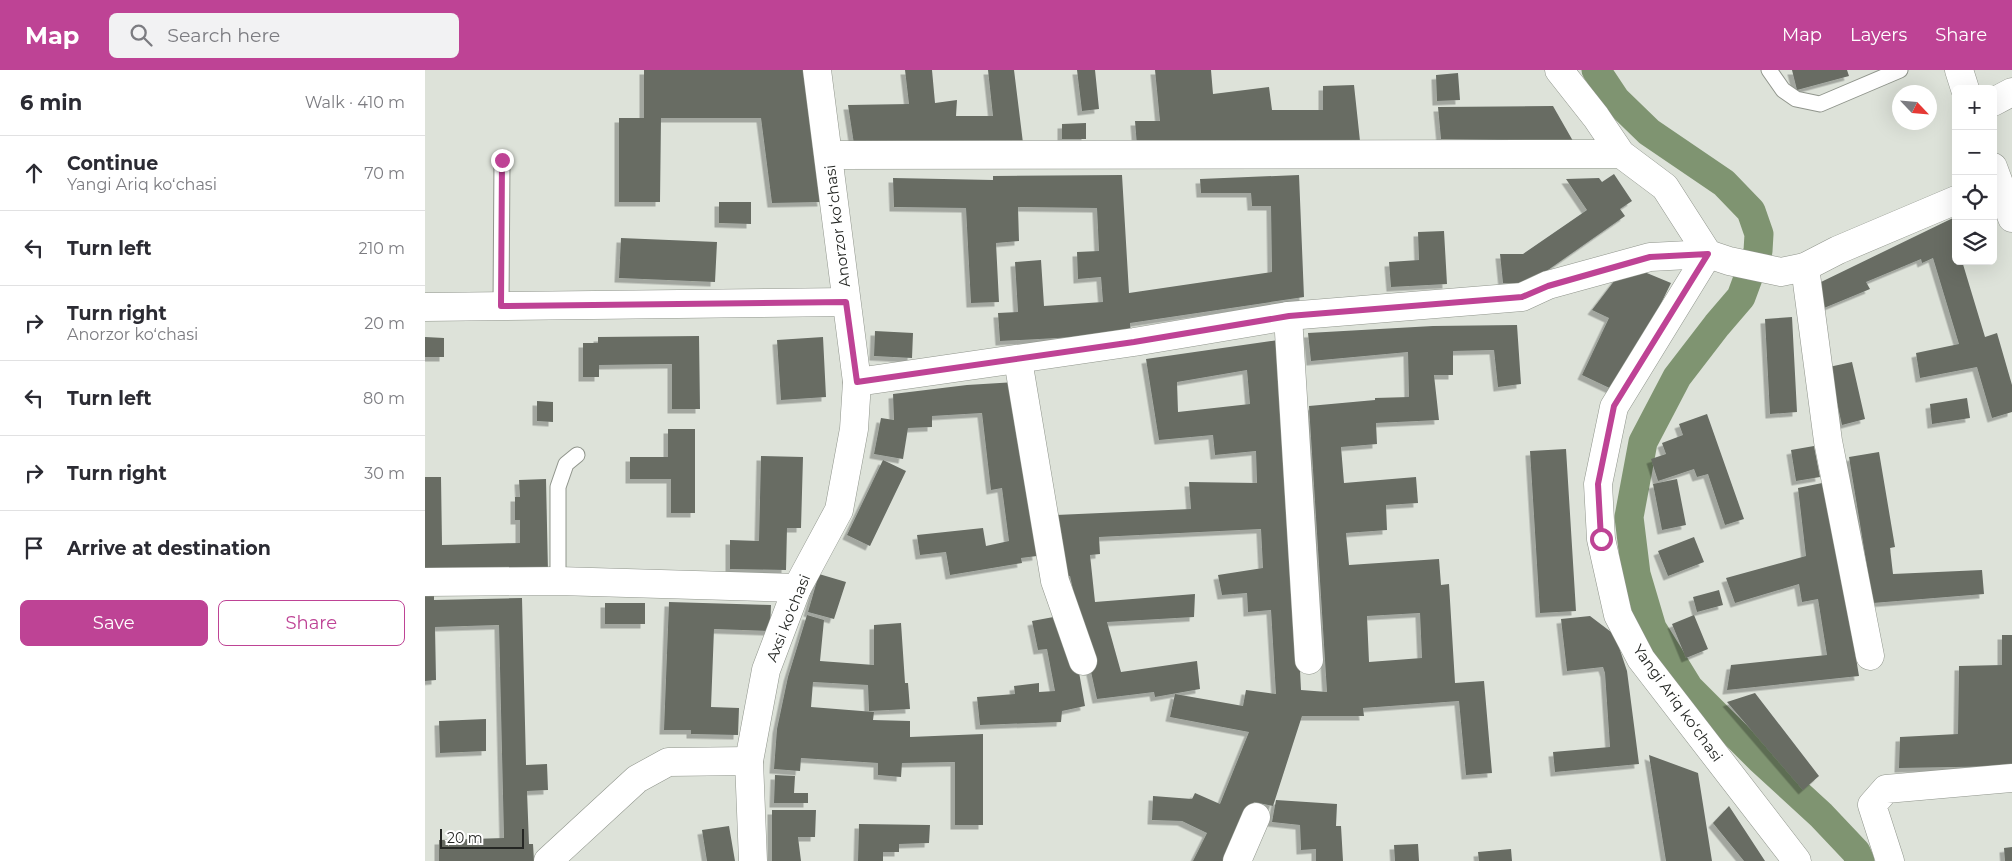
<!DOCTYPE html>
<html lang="en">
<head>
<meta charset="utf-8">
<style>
	:root { --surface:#fff; --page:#f2f2f3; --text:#2b2b33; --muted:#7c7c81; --line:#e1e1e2; --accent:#be4395 }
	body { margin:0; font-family:Montserrat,sans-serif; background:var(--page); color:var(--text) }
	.controls { position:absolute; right:15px; top:15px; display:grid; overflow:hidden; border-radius:8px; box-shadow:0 5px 20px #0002 }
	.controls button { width:45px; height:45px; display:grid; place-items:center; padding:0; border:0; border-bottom:1px solid var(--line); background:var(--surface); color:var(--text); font:25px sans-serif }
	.compass { position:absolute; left:1467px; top:15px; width:45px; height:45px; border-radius:50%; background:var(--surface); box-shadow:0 5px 20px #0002; rotate:116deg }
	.scale { position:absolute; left:15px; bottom:12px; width:84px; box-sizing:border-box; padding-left:5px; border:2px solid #252724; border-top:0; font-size:14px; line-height:18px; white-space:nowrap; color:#252724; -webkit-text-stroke:4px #fff; paint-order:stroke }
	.stop { position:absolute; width:15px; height:15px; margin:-11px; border:4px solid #be4395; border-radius:50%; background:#fff }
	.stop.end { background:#be4395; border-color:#fff; box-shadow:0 1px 5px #0008 }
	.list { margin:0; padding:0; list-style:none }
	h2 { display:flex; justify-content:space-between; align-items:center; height:65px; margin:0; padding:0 20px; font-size:21px }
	h2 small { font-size:16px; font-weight:400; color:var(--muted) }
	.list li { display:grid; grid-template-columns:32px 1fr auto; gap:15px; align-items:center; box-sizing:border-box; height:75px; padding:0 20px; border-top:1px solid var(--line) }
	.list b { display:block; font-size:19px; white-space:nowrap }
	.list p { margin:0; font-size:16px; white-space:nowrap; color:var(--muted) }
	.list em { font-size:16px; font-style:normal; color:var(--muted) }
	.actions { display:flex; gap:10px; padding:15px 20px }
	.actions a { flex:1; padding:11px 0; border:1px solid var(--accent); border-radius:8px; text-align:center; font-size:18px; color:var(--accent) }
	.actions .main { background:var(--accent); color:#fff }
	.icon { flex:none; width:28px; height:28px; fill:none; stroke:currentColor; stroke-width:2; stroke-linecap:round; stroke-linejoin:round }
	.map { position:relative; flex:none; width:1587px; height:791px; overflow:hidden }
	header { display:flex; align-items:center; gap:30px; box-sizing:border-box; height:70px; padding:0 25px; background:var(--accent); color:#fff }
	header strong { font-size:24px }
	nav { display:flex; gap:28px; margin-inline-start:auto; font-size:18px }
	.search { width:350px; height:45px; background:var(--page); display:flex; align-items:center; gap:12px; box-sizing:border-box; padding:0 18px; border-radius:8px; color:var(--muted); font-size:19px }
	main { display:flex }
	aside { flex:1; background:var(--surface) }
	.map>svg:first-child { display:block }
</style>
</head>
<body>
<header>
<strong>Map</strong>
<div class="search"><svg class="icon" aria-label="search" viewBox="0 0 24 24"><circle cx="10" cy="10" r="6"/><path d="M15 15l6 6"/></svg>Search here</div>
<nav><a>Map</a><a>Layers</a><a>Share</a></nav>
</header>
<main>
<aside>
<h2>6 min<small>Walk · 410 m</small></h2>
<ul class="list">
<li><svg class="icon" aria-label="ahead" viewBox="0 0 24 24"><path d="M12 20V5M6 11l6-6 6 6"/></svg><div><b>Continue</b><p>Yangi Ariq koʻchasi</p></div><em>70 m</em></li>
<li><svg class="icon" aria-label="left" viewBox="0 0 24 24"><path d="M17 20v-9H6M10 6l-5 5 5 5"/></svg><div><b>Turn left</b></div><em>210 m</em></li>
<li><svg class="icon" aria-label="right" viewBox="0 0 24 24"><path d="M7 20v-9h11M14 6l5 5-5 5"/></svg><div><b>Turn right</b><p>Anorzor koʻchasi</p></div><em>20 m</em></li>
<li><svg class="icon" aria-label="left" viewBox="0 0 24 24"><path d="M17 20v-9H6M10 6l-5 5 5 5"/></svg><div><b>Turn left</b></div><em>80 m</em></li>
<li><svg class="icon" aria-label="right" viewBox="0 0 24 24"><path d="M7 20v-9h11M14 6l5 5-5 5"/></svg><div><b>Turn right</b></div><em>30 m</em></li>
<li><svg class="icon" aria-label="arrive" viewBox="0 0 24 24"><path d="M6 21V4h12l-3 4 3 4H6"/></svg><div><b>Arrive at destination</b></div></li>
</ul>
<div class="actions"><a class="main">Save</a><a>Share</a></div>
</aside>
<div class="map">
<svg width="1587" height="791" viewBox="0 0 1587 791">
	<defs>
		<filter id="shadow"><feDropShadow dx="-4.5" dy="4.5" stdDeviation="0" flood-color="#0004"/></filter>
	</defs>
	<rect width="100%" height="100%" fill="#dde2d9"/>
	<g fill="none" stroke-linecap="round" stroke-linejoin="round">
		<path stroke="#7f9471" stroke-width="29" d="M1171 0 1191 30 1224 62 1299 113 1326 141 1334 164 1333 181 1316 227 1292 255 1252 307 1218 372 1204 447 1211 504 1227 558 1264 618 1335 689 1396 745 1431 782 1435 791"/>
	</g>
	<path fill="#676c64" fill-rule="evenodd" filter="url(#shadow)" d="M219 0H381L397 132 347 133 336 48H236L235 132H194V48H219Z
		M480 0H507L510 33 532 30 531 46H568L563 0H589L598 73 429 74 423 35 484 34Z
		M652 0H670L674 39 657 41Z
		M730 0H786L788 24 844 17 847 40H898V16L929 15 935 71H850L767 78 712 76 710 51H735Z
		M1367 0H1422L1424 6 1372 20Z
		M1033 3 1035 30 1012 31 1011 5Z
		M1128 36 1148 71 1016 69 1013 37Z
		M661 53V69H637V54Z
		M1189 104 1207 131 1195 139 1200 146 1113 207 1095 213H1078L1075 184H1098L1162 140 1141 109 1174 108 1177 112Z
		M697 105 704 223 847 202 846 136H827L826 123H776L775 109 874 105 879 227 705 253 706 264 575 271 573 243 593 242 590 192 616 190 619 236 678 232 676 207 653 209 652 182 674 181 672 138 593 137 594 171 571 173 574 232 546 233 541 138 469 137 468 108 568 110V106Z
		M294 132H326V154L294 153Z
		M1528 148 1531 157V191H1537L1560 267 1572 263 1587 315V342L1567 348 1552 297 1495 308 1491 283 1534 274 1508 188 1497 193 1496 189 1441 212 1445 219 1399 238 1396 212Z
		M1019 161 1022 214 966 217 964 192 994 190 993 162Z
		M196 168 292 172 290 212 194 208Z
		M1217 201 1246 213 1193 322 1157 305 1184 248 1167 240 1193 206Z
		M1367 247 1372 342 1345 344 1340 249Z
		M1092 255 1096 314 1073 317 1069 280 1028 281V305H1009L1014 350 951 353 952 374 916 377 919 413 991 407 993 433 961 435 962 460 921 463 924 495 1014 489 1016 515 1024 514 1030 613 1059 611 1067 703 1041 705 1034 631 938 638 939 646H877L848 736 829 732 804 791H768L782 763 757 751 727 750 728 726 767 729 770 723 795 734 824 662 745 647 750 624 818 636 821 620 851 624 846 540 823 542 822 523 797 525 793 505 838 498 836 459 674 467 675 484 665 485 670 532 770 524 769 547 682 552 696 602 772 591 775 619 730 627 729 622 672 629 645 506H636L631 445 766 439 764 412 832 413 831 381 790 385 788 365 734 370 721 289 853 270 871 520 876 620 902 622 884 336 950 330V328L984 327 983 282 886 291 883 263 1008 256ZM822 300 825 334 753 342 752 312ZM995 543 997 588 944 592 942 546Z
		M450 261 488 263 487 288 449 286Z
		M274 266 275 339H247V294L174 295V307H158V273H173V267Z
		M0 267 19 268V287H0Z
		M398 267 401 327 356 330 352 270Z
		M1427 292 1440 349 1417 355 1404 297Z
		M591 312 612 486 596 488 597 493 525 505 521 482 495 485 492 465 558 458 561 476 584 471 577 418 566 420 557 343 507 346V357L483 358 478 389 449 384 456 348 469 350 468 324 542 315Z
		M1542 328 1545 348 1507 354 1505 334Z
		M112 331 128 332V352L112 351Z
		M1282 344 1319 449 1300 455 1283 404 1272 407 1269 399 1233 411 1226 389 1241 384 1237 373 1258 365 1254 354Z
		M243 359H270V443H246V409H205V387H243Z
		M1389 376 1395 407 1371 411 1366 380Z
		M1141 379 1151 541 1115 543 1105 381Z
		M1454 382 1470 477 1465 478 1468 504 1557 500 1559 524 1448 533 1424 387Z
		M336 386 378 387 376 458H362L361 500 305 499V470L334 471Z
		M458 390 481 401 445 476 422 465Z
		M0 407H16L17 475 95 473V450H90V427H95L94 410 121 409 123 502 0 505Z
		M1252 409 1261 455 1237 460 1228 414Z
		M1402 412 1434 606 1302 620 1306 595 1402 585 1393 529 1377 532 1374 514 1310 533 1301 508 1381 486 1373 418Z
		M1269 467 1279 492 1243 506 1233 481Z
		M394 504 421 512 409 549 383 542Z
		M1294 520 1298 535 1272 542 1268 527Z
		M0 525H9V530L97 528 101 695 122 694 123 720 102 721 104 774H108L109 791H14V770L79 768 74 555 10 557 11 610 0 611Z
		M244 532 346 535 345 561 289 559 286 637 314 638 313 665 266 664V660H239Z
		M180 533H220V554H180Z
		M382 545 399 550 395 591 449 595V555L476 553 480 613H483L485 639 444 641 443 615 388 612 386 637 449 642 448 650 485 651V667L558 664V755H530V692L477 693 476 707 453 705V693L376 688 375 701 349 699 352 659 363 607Z
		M1269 545 1283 579 1261 588 1247 554Z
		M634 546 649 574 660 636 637 641 636 652 555 655 552 627 590 624 589 616 614 613V622L630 621 622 579 613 580 607 551Z
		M1165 546 1190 565 1202 601 1214 694 1130 702 1128 682 1185 677 1180 603 1178 597 1142 601 1136 549Z
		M1577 565H1587V696L1474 698 1475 667 1533 664 1534 596 1577 595Z
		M1330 623 1394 706 1378 720 1302 632Z
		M61 649V681L15 683 14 651Z
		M1224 685 1273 703 1287 791H1241Z
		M350 705 370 706 369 723H383V733H349Z
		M851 730 912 734 911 756H916L918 791H891V779L876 780 875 755 847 752Z
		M1304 736 1340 791H1319L1288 753Z
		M347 740H391L390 767H373L376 791H347Z
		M434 754 505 755 504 773 474 774V782H458V791H433Z
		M304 756 310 791H282L277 760Z
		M993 774 994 791H970L969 775Z
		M1587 777V791H1580L1579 778Z
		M1086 779 1087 791H1054L1053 782Z"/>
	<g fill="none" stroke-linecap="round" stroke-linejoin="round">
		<defs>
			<path id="service" d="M1344 0 1358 20 1371 29 1395 34 1475 0
				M76 236 77 90
				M133 511V417L141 394 152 385"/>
			<path id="minor" d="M392 0 432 312
				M1134 0 1171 47 1196 84 1240 117 1283 184 1189 337 1173 414 1176 469 1193 545 1216 589 1372 791
				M1568 32 1587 22
				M403 85 1196 84
				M1380 197 1403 371 1445 586
				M863 246 884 590
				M593 290 630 511 658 591
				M0 512 133 511 372 518
				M123 791 212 709 243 692 324 691
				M812 791 831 747
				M1465 791 1447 735 1461 719 1587 708"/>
			<path id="tertiary" d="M1534 0 1540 19
				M1568 97 1587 148
				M0 237 421 232
				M328 791 324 691 341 600 372 518 414 440 429 359 432 312 709 272 863 246 1097 227 1123 215 1225 187 1283 184 1304 191 1356 202 1380 197 1413 180 1531 130"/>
		</defs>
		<use href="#service" stroke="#90958c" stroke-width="17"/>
		<use href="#minor" stroke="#90958c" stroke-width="29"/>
		<use href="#tertiary" stroke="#90958c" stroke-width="29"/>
		<use href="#service" stroke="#fff" stroke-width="15"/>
		<use href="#minor" stroke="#fff" stroke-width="28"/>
		<use href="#tertiary" stroke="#fff" stroke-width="28"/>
	</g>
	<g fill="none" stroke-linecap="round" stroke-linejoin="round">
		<path stroke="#be4395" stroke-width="6" d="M77 90 76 236 421 232 432 312 709 272 864 246 1097 227 1123 216 1225 187 1283 184 1189 336 1173 414 1176 469"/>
	</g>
	<g text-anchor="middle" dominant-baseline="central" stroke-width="5" stroke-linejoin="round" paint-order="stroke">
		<g font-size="15" fill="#252724" stroke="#fff">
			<text transform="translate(412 156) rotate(-97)">Anorzor koʻchasi</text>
			<text transform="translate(363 548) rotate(-68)">Axsi ko'chasi</text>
			<text transform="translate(1253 633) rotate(54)">Yangi Ariq koʻchasi</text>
		</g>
	</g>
</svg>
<div class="controls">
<button>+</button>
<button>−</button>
<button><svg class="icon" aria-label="locate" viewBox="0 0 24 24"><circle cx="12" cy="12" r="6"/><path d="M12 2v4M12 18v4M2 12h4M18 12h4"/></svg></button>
<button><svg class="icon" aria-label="layers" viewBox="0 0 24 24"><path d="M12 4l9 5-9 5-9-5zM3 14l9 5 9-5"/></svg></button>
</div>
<svg class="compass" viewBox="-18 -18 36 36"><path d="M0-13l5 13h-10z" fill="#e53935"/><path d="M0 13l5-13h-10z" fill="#7c7c81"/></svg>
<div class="scale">20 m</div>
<div class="stop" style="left:1176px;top:469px"></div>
<div class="stop end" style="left:77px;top:90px"></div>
</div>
</main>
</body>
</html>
